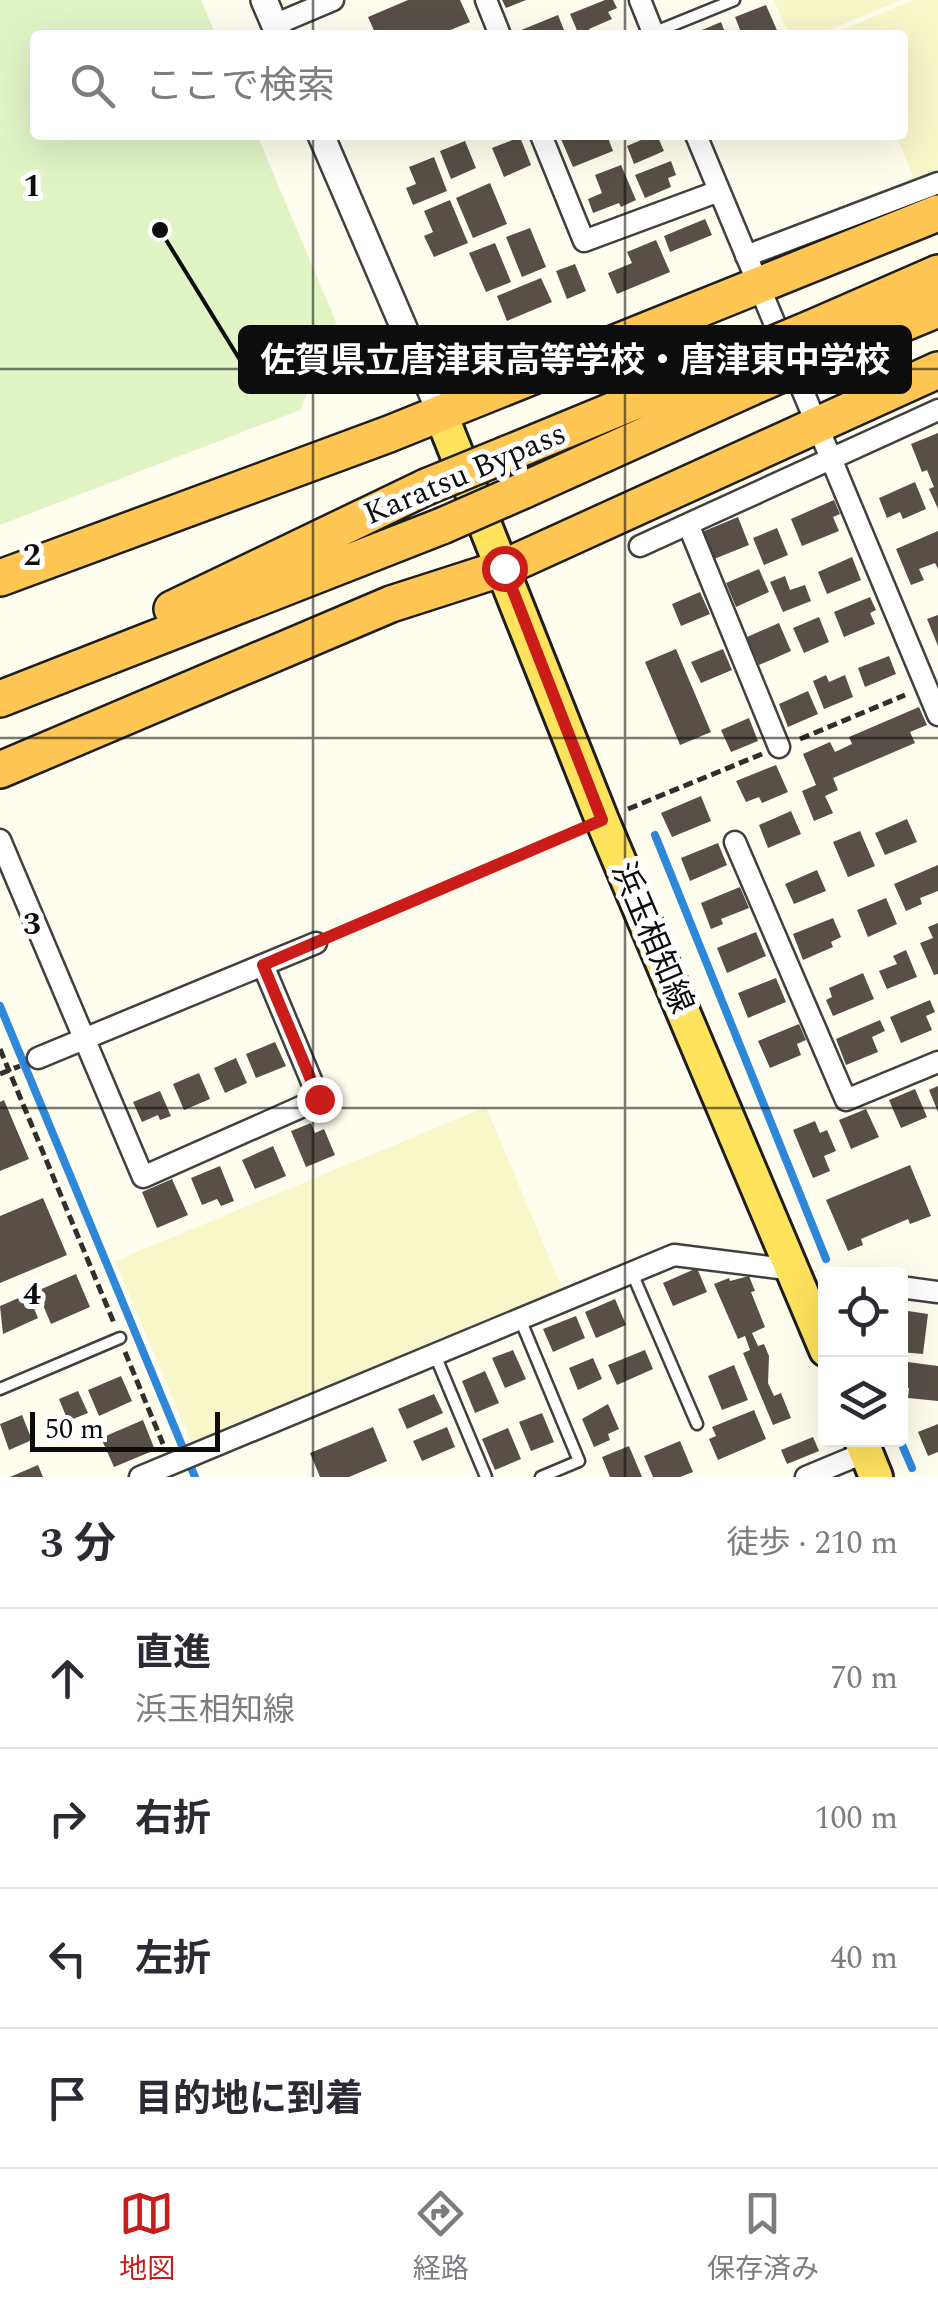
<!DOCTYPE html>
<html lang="ja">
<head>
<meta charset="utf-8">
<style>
	:root { --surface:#fff; --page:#f7f7f7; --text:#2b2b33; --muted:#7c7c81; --line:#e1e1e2; --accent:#ca1c18 }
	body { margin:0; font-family:Spectral,"Noto Sans JP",serif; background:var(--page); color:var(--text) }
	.controls { position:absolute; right:30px; bottom:30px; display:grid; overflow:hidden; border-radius:10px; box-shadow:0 10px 40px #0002 }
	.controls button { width:90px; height:90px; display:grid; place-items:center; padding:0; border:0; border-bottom:2px solid var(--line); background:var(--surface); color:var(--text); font:50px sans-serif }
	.scale { position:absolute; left:30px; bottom:25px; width:190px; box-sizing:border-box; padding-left:10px; border:5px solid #0d0d0d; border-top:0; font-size:28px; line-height:35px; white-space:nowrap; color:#0d0d0d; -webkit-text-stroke:8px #fff; paint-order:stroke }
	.stop { position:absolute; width:30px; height:30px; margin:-22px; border:8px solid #ca1c18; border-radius:50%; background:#fff }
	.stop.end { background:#ca1c18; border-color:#fff; box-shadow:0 2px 10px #0008 }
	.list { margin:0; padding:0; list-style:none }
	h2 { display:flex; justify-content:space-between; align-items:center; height:130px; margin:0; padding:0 40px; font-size:42px }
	h2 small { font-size:32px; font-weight:400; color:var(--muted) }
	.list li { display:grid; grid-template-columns:65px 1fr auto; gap:30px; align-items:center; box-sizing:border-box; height:140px; padding:0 40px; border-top:2px solid var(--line) }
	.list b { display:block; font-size:38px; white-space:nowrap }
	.list p { margin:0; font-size:32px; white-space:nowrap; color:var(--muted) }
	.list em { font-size:32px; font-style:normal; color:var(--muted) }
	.icon { flex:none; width:55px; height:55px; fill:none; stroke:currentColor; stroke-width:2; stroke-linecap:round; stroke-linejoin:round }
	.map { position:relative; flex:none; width:938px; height:1477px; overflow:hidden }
	.search { position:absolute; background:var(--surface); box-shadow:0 10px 40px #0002; left:30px; right:30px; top:30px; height:110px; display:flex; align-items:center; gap:25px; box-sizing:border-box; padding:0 35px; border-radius:10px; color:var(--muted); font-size:38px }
	.sheet { height:690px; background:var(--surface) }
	nav { display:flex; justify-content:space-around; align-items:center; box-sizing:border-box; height:140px; border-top:2px solid var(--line); background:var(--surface); font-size:28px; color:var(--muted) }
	nav a { display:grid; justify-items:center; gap:5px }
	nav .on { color:var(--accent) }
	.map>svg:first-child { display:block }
</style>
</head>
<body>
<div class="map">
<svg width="938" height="1477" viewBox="0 0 938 1477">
	<rect width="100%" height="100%" fill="#fffded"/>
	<path fill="#f8f7ca" d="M774 0H901L817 35H789Z
		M913 0H938V169L914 178 896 135H903V35H830Z
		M486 1107 565 1295 194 1449 115 1261Z"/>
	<path fill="#e1f4c6" d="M0 0H201L216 35H35V135H257L336 322 300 410 0 525Z"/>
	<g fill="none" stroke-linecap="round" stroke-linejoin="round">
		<path stroke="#2d88da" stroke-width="8" d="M655 835 826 1259
			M0 1006 195 1477
			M900 1440 912 1468"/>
	</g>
	<path fill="#574f48" d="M408 0H460L470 22 438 35H376L368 17Z
		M502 0H526L506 8Z
		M605 0H613L617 8 608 12 612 19 589 29 592 35H579L570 14Z
		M766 5 779 35H742L735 17Z
		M558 15 566 35H509Z
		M721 22 726 35H690Z
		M570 135H607L613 151 573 167 561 139Z
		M653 135H657L664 151 634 164 627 146Z
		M520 137 531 165 504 177 492 148Z
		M465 141 476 168 451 179 440 151Z
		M434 157 447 191 413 205 406 188 416 184 409 167Z
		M671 161 676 175 668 178 671 187 645 198 635 175Z
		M621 165 636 200 621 207 619 203 593 213 588 199 602 193 595 175Z
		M490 183 507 224 473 238 456 198Z
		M450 200 468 243 434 257 424 236 433 232 424 211Z
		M705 219 712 235 670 252 664 236Z
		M530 228 546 267 522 277 506 237Z
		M656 240 670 272 617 294 608 273 632 263 627 252Z
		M495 243 511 282 486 292 469 253Z
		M575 264 586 291 567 299 556 271Z
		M541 278 552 302 507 321 497 296Z
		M938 433V509L929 489 934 487 927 470 922 472 911 444Z
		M915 482 926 509 903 519 900 512 887 518 879 498Z
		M834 500 840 514 833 517 839 531 802 546 791 519Z
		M738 517 749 545 714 559 702 532Z
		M777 528 788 555 764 565 753 538Z
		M938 531V569L935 563 919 569 924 580 911 585 896 549Z
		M852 557 861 580 827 594 818 572Z
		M759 569 769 592 736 607 726 583Z
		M785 576 790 590 805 585 811 601 783 612 770 582Z
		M700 592 710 614 681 626 672 604Z
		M870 597 876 610 870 613 875 624 844 637 834 612Z
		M938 615V646L927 619Z
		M819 617 829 642 804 653 793 628Z
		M779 623 791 651 759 665 747 637Z
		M676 649 711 732 680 745 645 662Z
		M723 649 732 670 701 683 691 662Z
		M889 656 896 674 865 687 858 668Z
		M826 675 829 682 845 675 853 697 824 709 813 681Z
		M808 691 818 714 788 727 779 704Z
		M919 707 927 725 910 732 915 743 833 778 838 790 825 796 833 813 814 821 802 791 816 785 803 754 830 742 835 752 852 744 849 737Z
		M749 718 758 741 731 752 721 730Z
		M776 765 788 792 762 803 759 797 746 802 736 781Z
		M701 796 711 821 672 837 661 813Z
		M791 811 801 834 768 848 759 825Z
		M907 819 917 842 885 855 875 833Z
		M860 831 875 866 848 877 833 842Z
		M718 843 727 865 690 881 681 858Z
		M938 865V891L920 898 922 904 906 911 894 884Z
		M817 870 826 891 794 904 785 884Z
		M740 887 749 908 721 919 723 924 711 929 701 903Z
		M886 898 897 924 868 937 857 910Z
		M833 918 841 937 831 942 833 947 803 960 793 934Z
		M938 923V974L934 975 920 943 933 938 928 927Z
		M756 932 766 956 727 973 717 948Z
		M906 950 917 977 887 989 879 971 897 964 893 956Z
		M863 973 874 999 833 1016 826 1000 832 997 829 988Z
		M776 978 786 1002 748 1018 738 993Z
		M930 1000 935 1012 926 1016 932 1030 901 1043 890 1017Z
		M880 1020 885 1031 872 1037 878 1052 846 1065 836 1039Z
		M799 1024 806 1040 797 1044 801 1055 770 1068 758 1041Z
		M275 1042 286 1066 256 1078 246 1054Z
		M236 1058 247 1083 225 1093 214 1068Z
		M199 1073 210 1099 184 1110 173 1084Z
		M938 1086V1112L929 1090Z
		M915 1089 927 1117 901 1128 889 1100Z
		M160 1091 171 1116 160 1120 158 1115 142 1122 133 1102Z
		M4 1100 29 1159 0 1171V1102Z
		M866 1109 879 1137 851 1149 839 1120Z
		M815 1121 820 1133 827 1130 836 1151 824 1156 830 1171 813 1178 793 1130Z
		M311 1123 315 1133 324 1129 335 1155 306 1167 291 1131Z
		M273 1146 286 1176 255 1189 242 1160Z
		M910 1165 931 1216 910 1224 908 1219 861 1239 863 1245 848 1251 826 1200Z
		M220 1166 234 1201 221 1206 217 1199 202 1205 191 1178Z
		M172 1179 188 1215 157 1228 142 1192Z
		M43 1198 67 1255 0 1283V1216Z
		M697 1268 707 1292 673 1306 663 1283Z
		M76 1274 90 1307 51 1324 37 1291Z
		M749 1276 755 1291 751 1292 765 1327 752 1333 758 1346 764 1344 769 1356 768 1383 774 1396 781 1393 791 1418 773 1425 743 1353 750 1350 745 1336 738 1339 714 1284 729 1278 730 1281Z
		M28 1294 38 1318 3 1334 0 1306Z
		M615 1299 626 1325 596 1338 585 1312Z
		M901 1310 928 1314 923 1354 900 1352Z
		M576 1316 585 1338 553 1352 543 1329Z
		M513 1350 526 1379 505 1388 492 1358Z
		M645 1350 653 1369 617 1385 608 1365Z
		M593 1358 602 1379 578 1390 569 1368Z
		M900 1361 938 1366V1401L908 1398 909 1388 900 1387Z
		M734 1365 748 1400 722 1410 708 1376Z
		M485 1371 499 1403 475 1413 462 1381Z
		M121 1376 132 1401 99 1416 88 1390Z
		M78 1391 88 1413 68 1421 59 1399Z
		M434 1394 443 1413 407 1429 398 1409Z
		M608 1404 619 1429 608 1434 610 1440 594 1447 582 1419Z
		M754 1410 766 1439 718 1460 709 1439 716 1436 712 1427Z
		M542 1413 554 1442 531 1451 519 1422Z
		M22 1415 32 1440 9 1450 0 1424Z
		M143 1420 155 1450 114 1467 101 1438Z
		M938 1424V1452L928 1456 918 1432Z
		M373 1427 387 1461 349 1477H320L310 1453Z
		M447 1427 455 1447 422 1461 413 1441Z
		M508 1428 521 1459 495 1470 482 1439Z
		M813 1437 819 1451 787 1464 781 1450Z
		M680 1441 693 1472 680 1477H653L644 1456Z
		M629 1446 642 1477H610L602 1457Z
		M38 1465 43 1477H10Z"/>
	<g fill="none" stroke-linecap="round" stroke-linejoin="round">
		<defs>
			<path id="service" d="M653 33 734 0
				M632 1273 697 1424
				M520 1319 579 1461 541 1477
				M435 1355 486 1477
				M0 1389 120 1338"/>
			<path id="minor" d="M486 0 500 35
				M640 0 654 35
				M274 25 333 0
				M541 135 584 241 719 191
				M696 135 938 715
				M746 256 938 183
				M688 524 779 747
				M640 546 938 410
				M0 840 143 1177 319 1099 263 965
				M735 842 846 1100 938 1062
				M38 1058 316 943
				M900 1287 938 1292
				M140 1477 674 1255 794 1270
				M806 1477 866 1452"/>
			<path id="tertiary" d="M264 0 279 35
				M321 135 440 412"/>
			<path id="primary" d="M440 412 602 820 826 1350
				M861 1440 876 1477"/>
			<path id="trunk" d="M805 331 938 273
				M814 360 938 309
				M507 454 740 358
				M522 491 752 387
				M0 578 389 434 938 213
				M172 609 426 487
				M0 699 442 526
				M0 770 391 604 503 568 938 370"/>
		</defs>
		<use href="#service" stroke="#404040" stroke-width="15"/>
		<use href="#minor" stroke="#404040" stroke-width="25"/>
		<use href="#tertiary" stroke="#404040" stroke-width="30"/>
		<use href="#primary" stroke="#1e1e1e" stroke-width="38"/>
		<use href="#trunk" stroke="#1e1e1e" stroke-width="40"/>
		<path stroke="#2f2f2f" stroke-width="5" stroke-dasharray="10 5" stroke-linecap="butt" d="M800 739 905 695
			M628 809 762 754
			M334 935 577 831
			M0 1049 114 1323
			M0 1074 20 1066
			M125 1352 163 1444"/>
		<use href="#service" stroke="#fff" stroke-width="10"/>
		<use href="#minor" stroke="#fff" stroke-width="20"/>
		<use href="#tertiary" stroke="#fff" stroke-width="25"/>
		<use href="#primary" stroke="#ffe35d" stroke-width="32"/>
		<use href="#trunk" stroke="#ffc654" stroke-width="35"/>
		<defs>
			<path id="trunk-bridge" d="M740 358 805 331
				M752 387 814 360
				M426 487 507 454
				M442 526 522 491"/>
		</defs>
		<use href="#trunk-bridge" stroke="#1e1e1e" stroke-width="40" stroke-linecap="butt"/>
		<use href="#trunk-bridge" stroke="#ffc654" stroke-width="35"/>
	</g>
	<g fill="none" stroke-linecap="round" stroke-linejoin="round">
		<path stroke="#ca1c18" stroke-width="12" d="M319 1099 263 965 602 820 504 568"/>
	</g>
	<path fill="none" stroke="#0d0d0d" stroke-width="2.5" stroke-opacity="0.55" d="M313 0V35M625 0V35M313 135V1477M625 135V1477M0 369H938M0 738H938M0 1108H938"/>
	<g text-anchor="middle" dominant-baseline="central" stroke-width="10" stroke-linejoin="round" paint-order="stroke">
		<g font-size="32" fill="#0d0d0d" stroke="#fff">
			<text transform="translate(465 474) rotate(-23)">Karatsu Bypass</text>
			<text transform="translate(652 938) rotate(67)">浜玉相知線</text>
		</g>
	</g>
	<g font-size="32" text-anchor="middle" font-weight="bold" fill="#0d0d0d" stroke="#fff" stroke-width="10" stroke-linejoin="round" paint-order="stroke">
		<text x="32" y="196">1</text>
		<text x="32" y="565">2</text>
		<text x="32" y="934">3</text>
		<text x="32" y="1304">4</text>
	</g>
	<path fill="none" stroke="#0d0d0d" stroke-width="4" d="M160 230L240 360"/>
	<circle fill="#0d0d0d" stroke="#fff" stroke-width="4" cx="160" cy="230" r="10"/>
	<rect fill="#0d0d0d" stroke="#0d0d0d" stroke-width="4" x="240" y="327" width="670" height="65" rx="10"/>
	<g font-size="35" text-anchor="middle" font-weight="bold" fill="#fff">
		<text x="575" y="372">佐賀県立唐津東高等学校・唐津東中学校</text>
	</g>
</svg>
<div class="controls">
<button><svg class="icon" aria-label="locate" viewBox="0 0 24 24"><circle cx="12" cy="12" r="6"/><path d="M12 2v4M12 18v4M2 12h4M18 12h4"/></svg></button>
<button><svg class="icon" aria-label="layers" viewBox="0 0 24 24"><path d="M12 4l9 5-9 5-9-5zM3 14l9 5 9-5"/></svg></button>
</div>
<div class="scale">50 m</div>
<div class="stop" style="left:504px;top:568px"></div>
<div class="stop end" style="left:319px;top:1099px"></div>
<div class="search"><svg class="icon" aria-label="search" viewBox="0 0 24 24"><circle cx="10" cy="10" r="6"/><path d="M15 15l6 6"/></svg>ここで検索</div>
</div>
<section class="sheet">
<h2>3 分<small>徒歩 · 210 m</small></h2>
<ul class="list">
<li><svg class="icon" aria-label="ahead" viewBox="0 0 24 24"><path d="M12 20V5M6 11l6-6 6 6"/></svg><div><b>直進</b><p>浜玉相知線</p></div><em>70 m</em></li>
<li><svg class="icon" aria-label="right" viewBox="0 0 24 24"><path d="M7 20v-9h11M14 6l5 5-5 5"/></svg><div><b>右折</b></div><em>100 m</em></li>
<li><svg class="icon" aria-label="left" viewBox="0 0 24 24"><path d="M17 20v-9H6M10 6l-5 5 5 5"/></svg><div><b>左折</b></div><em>40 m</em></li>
<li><svg class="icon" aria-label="arrive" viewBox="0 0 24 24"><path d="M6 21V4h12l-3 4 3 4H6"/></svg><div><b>目的地に到着</b></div></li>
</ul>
</section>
<nav>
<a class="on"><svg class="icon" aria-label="map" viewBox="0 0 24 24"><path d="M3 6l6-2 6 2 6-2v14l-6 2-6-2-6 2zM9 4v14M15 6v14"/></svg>地図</a>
<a><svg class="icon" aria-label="directions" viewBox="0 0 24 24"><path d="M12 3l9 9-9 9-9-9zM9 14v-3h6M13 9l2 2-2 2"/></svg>経路</a>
<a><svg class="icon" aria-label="saved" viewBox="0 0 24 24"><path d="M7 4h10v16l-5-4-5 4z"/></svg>保存済み</a>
</nav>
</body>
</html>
